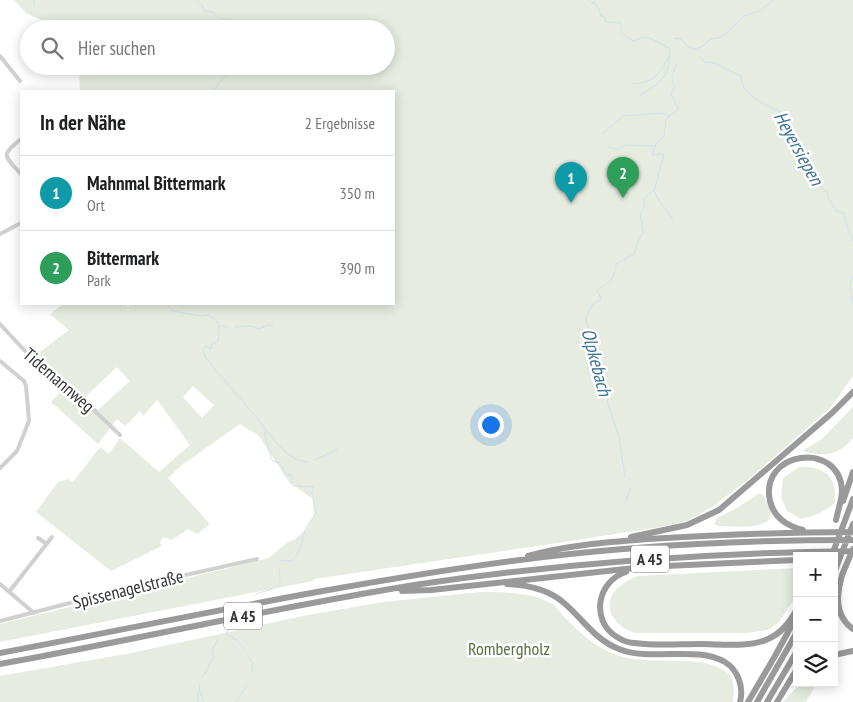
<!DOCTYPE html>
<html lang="de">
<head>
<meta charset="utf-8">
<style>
	:root { --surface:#fff; --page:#f6f6f6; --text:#202124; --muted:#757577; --line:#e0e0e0; --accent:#e63946 }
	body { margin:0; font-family:"PT Sans Narrow",sans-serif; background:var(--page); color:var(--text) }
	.controls { position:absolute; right:15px; bottom:15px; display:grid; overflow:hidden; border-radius:0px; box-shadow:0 2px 12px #0003 }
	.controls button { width:45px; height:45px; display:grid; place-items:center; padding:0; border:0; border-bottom:1px solid var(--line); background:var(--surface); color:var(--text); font:25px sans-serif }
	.you { position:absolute; left:490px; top:424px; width:18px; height:18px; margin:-12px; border:4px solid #fff; border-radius:50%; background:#1a73e8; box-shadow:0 0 0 8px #1a73e833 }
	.badge { display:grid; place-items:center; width:32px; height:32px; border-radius:50%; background:var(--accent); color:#fff; font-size:16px; font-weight:700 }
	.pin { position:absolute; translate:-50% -41px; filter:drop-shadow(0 1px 2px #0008) }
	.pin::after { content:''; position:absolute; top:26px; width:18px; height:15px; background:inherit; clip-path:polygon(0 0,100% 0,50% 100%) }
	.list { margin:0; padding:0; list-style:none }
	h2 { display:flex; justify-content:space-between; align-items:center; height:65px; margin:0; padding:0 20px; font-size:21px }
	h2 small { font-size:16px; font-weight:400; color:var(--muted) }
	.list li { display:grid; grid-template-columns:32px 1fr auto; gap:15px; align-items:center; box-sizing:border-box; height:75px; padding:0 20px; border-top:1px solid var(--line) }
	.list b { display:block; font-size:19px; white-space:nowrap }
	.list p { margin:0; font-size:16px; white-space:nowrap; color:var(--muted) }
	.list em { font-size:16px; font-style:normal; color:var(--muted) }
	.icon { flex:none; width:28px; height:28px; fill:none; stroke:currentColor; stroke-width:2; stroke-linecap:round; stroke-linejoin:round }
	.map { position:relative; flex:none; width:853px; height:702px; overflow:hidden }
	.search { position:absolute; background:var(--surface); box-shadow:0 2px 12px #0003; left:20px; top:20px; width:375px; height:55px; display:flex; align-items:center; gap:12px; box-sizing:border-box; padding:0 18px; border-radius:28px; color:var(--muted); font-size:19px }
	.panel { position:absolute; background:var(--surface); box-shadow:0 2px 12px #0003; left:20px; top:90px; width:375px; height:215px; border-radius:0px }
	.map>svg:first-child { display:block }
</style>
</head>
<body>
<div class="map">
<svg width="853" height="702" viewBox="0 0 853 702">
	<rect width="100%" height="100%" fill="#fff"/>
	<path fill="#e6ecdf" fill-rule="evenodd" d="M14 0H853V376L831 407 750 478 715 505 687 521 660 527 570 541 314 579 313 581 0 642V624L269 558 288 542 295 539 305 531 314 515 313 499 289 482 259 436 240 424 182 465 168 478 210 524 197 534 188 529 172 540 163 537 160 543 162 546 111 571 36 512 58 482 68 479 73 482 100 447 109 454 120 438 159 472 190 445 157 400 143 416 140 411 125 426 117 419 98 444 51 402 67 385 33 357 69 330 50 314 63 304H125L128 307 131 304H394V91H80L79 66H386V29H54L46 22 26 13ZM117 367 130 381 98 410 84 398ZM193 386 214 405 202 418 183 397Z
		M853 407V438C838 456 823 457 802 451L822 439Z
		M799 467C825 466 837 476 835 503 823 513 816 515 801 519L787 511 781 497 783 478Z
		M759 493 763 495 771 511 770 519C758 530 734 526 718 526L714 524 717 518 737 508Z
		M797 568V595L778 623 768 630 747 633H636C620 630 603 612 612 595 618 585 627 581 637 576Z
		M481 592C501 592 534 592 552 604 557 607 561 613 565 618 583 635 593 646 617 655 649 667 699 653 725 671 736 678 734 691 733 702H0V676L131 653 308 615 383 602Z
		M801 683H817L806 702H783Z"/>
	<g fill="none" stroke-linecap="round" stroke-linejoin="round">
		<path stroke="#cfe2ee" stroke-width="1" d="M197 0 202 5 203 10 213 12 221 20 227 18 233 21 232 25 233 29
			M589 0 591 4 594 2 599 9 600 15 605 17 606 22 621 23V33L633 41 643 37 652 39 669 48C672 75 661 83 639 96
			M34 6V0
			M675 39 680 38 687 46 695 49 703 46 711 39 722 37 744 16 760 11 773 0
			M700 57 704 62 714 63 741 76C742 79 742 85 744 88 751 98 769 108 780 111 781 123 788 133 792 144L797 146 798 154C807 161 813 174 816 185L819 183 822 184 821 188 827 192 829 199 836 211 844 213 845 216C844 222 849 226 848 233L852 236 851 240 853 241
			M632 84C655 83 659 74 670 55
			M214 91C216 84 228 73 234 66
			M602 134 623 116 661 113 670 116
			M608 147 618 149 626 145 654 146
			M654 191 660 202 673 219
			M853 276 850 285 853 304
			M167 304 172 311 201 316 208 315C223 325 219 325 218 341L212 344 211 349 206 346 203 349 205 357 266 429C262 439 271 448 271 459L273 461 280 463 286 474 293 476 291 483 294 486 313 487 312 493 316 514C313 519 309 522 306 527 300 541 304 550 291 561L281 560 280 562
			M222 326 228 327
			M235 327 252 326 259 329 268 325 273 326
			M266 430C278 444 288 460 307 462
			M314 460 337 450
			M625 478 619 436 609 408 603 378 588 341 589 330 586 319 592 305 601 299 597 290C609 283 615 278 616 264L634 254 638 242 643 232 640 213 645 208 644 199 648 194 654 191 664 154 652 155 656 144 664 137 666 119 678 109 671 93 675 87C671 79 671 75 676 68V64
			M626 500 631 487
			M255 595C261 590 279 591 280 581 280 577 279 572 279 568
			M230 627 226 634 237 640 244 649
			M248 657 253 664 252 672
			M202 677C210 669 207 664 214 657L212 651 218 638
			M200 684 199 689 204 702
			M197 702 199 691
			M235 702 247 686"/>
		<path stroke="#d0d0d0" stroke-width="4" d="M0 56 20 81
			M21 139C0 156 4 155 21 174
			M0 234 21 223
			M0 324 26 352 57 375 120 435
			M0 361 24 381 26 386 29 421 17 451 0 468
			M38 538 47 544
			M0 584 34 613
			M9 592 52 537
			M0 621 132 587 257 559"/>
		<path stroke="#9a9a9a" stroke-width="6" d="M843 501 853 472
			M803 530C787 526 774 518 770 501 759 451 839 440 842 490 842 500 838 510 836 520
			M631 537 687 525 719 510 832 413 853 392
			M832 555 853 499
			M528 556C567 545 609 542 648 539 717 535 785 532 853 532
			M626 572C597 581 590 621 617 637 623 641 629 643 635 643 657 646 679 644 700 644 721 644 749 648 768 639 782 633 790 622 797 609
			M843 572C837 592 833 615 853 629
			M834 573 853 524
			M842 575 853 549
			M507 584C528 585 548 589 564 603 583 619 595 640 619 649 651 662 696 645 725 662 738 670 744 687 740 702
			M402 591 431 590 644 567 797 560
			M0 653C170 621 339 584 512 561 624 546 739 540 853 540
			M834 655 853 651
			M0 664C141 639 280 606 421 584 564 563 709 553 853 551
			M748 702 775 656 794 621
			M757 702 797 632
			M767 702 797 651
			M777 702 797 669"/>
	</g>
	<g text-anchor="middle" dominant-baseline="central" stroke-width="5" stroke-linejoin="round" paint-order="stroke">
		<g fill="#fff" stroke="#707070" stroke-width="1">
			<rect x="631" y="545.5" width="38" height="27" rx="4"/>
			<rect x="224" y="602.5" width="38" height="27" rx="4"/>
		</g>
		<g font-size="16" font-weight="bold" fill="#333">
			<text x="650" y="559">A 45</text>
			<text x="243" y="616">A 45</text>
		</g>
		<g font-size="18" fill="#333" stroke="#fff">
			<text transform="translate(59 380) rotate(41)">Tidemannweg</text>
			<text transform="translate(128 589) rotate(-14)">Spissenagelstraße</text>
		</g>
		<g font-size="18" fill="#56703f" stroke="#fff">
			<text x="509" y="648">Rombergholz</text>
		</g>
		<g font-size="19" font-style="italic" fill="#3f7597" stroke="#fff">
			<text transform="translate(799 148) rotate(61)">Heyersiepen</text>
			<text transform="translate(597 362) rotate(75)">Olpkebach</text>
		</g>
	</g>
</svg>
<div class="controls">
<button>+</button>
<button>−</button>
<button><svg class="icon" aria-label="layers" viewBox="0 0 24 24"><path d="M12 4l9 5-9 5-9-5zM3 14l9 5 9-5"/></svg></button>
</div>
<div class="you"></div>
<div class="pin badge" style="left:571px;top:203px;background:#0f9aa8">1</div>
<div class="pin badge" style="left:623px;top:198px;background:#2e9e5b">2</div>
<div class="search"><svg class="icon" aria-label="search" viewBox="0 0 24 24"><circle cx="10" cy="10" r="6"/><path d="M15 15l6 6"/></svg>Hier suchen</div>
<section class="panel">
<h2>In der Nähe<small>2 Ergebnisse</small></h2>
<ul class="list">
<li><span class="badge" style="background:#0f9aa8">1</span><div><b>Mahnmal Bittermark</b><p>Ort</p></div><em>350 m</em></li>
<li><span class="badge" style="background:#2e9e5b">2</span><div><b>Bittermark</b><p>Park</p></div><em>390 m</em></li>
</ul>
</section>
</div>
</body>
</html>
